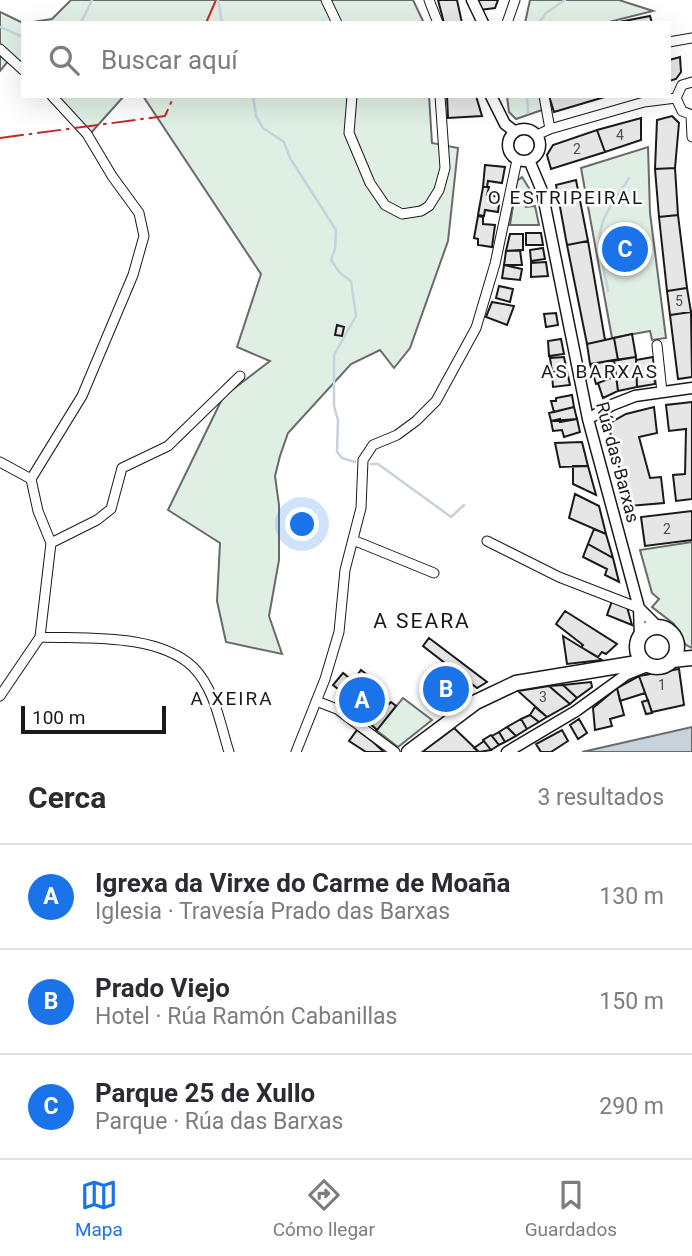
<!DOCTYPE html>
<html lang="es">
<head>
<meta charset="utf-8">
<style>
	:root { --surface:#fff; --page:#f2f2f3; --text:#2b2b33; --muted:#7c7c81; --line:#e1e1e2; --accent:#1a73e8 }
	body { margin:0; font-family:Roboto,sans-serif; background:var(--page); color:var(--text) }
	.scale { position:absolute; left:21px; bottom:18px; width:145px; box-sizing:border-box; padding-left:7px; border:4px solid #1a1a1a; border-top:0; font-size:19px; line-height:24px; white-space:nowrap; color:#1a1a1a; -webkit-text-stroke:5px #fff; paint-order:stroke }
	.you { position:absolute; left:303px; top:525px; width:24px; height:24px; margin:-18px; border:5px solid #fff; border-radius:50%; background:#1a73e8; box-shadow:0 0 0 10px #1a73e833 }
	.badge { display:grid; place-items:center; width:46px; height:46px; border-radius:50%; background:var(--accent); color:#fff; font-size:23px; font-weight:700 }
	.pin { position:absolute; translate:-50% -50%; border:4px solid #fff; box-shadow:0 2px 7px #0006 }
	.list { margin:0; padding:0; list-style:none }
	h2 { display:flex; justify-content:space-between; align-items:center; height:91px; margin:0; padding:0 28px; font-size:30px }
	h2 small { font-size:23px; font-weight:400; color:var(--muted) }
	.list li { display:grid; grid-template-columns:46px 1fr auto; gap:21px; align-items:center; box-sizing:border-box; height:105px; padding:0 28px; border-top:2px solid var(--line) }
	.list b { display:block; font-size:26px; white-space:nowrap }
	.list p { margin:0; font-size:23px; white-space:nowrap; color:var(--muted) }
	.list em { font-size:23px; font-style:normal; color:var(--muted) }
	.icon { flex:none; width:38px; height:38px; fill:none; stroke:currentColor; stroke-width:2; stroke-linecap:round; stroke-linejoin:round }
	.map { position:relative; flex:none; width:692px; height:752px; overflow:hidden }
	.search { position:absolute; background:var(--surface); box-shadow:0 7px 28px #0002; left:21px; right:21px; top:21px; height:77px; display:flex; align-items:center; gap:18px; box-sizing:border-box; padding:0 24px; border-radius:0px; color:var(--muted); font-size:26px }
	.sheet { height:406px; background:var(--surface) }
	nav { display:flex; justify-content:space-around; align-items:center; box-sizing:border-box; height:98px; border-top:2px solid var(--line); background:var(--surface); font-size:19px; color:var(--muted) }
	nav a { display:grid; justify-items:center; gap:4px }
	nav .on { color:var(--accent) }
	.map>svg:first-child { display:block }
</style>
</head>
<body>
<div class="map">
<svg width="692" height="752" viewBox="0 0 692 752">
	<rect width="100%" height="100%" fill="#fff"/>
	<path fill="#e0efe3" stroke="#6a6a6a" stroke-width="2" d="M71 0H413L424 23H26L52 19Z
		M530 0H619L653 11 605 23H525Z
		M0 12 23 23V72L9 60 0 71Z
		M49 96H124L90 134Z
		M143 96H429L432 143 458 148 448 241 410 348 394 368 380 350 351 364 288 433 280 456 275 476 279 505V560L269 616 282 654 226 642 217 601 220 543 168 510 223 397 270 361 237 347 261 274Z
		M507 96H540L542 110 516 119 509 112Z
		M648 147 650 213 666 338 652 340 650 331 612 338 581 168Z
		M522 177 534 196 524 198 526 207 535 206 539 225H510L517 181Z
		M692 542V648L686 645 674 624 652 607 659 599 652 593 640 550Z
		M403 698 432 720 398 747 376 730Z"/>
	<path fill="#c6d2dc" stroke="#6a6a6a" stroke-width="2" d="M692 727V752H582Z"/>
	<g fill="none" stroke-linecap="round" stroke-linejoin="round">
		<path stroke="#c6d2dc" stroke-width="2.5" d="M218 0 222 23
			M81 23 92 0
			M539 23 546 13 565 0
			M0 27 23 37
			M253 96 256 116 263 128 284 142 290 158 336 230 335 249 331 260 340 273 351 281 356 316 334 355V406L338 420 337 452 342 458 355 462
			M527 96 528 113
			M608 291C605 273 598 252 600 234 602 214 619 195 629 178
			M371 464H378L451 517 464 505"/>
	</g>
	<path fill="#e6e6e6" stroke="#1a1a1a" stroke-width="2" d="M438 0H457L462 23H444Z
		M477 0H498L495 8 480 10Z
		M650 16 652 23 619 22Z
		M680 57 681 72 676 79 669 81V60Z
		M447 96H476L482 116 448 118Z
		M549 96H608L554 112Z
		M672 116 679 123 675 168 655 169 657 120Z
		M641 118V140L605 152 597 130Z
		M597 130 605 152 551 169 547 155 553 145Z
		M485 165 505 167 502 183 488 181 487 187H483Z
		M675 168 678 215 659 217 655 169Z
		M576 180 588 241 567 245 556 185Z
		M483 187H489L487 195 500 197 498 212 485 210 484 216 478 215Z
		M678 215 687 288 667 291 659 217Z
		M478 216 483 217V224L495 225 492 247 478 245V239L474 238Z
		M526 233H541L543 245H526Z
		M510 234H523V250L506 251Z
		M588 241 605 340 587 344 567 245Z
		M543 248 545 259 531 261 530 250Z
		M520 250 522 265H504L506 251Z
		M546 262 548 276 531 277V263Z
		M504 265 522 269 520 280 502 278Z
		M499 286 513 289 510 302 496 298Z
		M687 288 691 312 670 315 667 291Z
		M492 302 514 306 507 325 486 317Z
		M691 312 692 377 678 379 670 315Z
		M556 313 558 325 546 327 544 314Z
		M337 325 344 327 342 336 335 335Z
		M632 334 636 357 618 360 614 338Z
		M614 338 618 360 590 364 587 344Z
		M561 339 564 354 549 356 548 341Z
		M564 357 567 371 552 372 550 358Z
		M636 357 637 387 618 391 614 360Z
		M653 357 655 384 637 387 636 360Z
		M614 360 616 376 596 384 590 364Z
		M567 371 570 385 553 387 552 372Z
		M616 376 618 391 603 398 598 383Z
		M572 395 574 407 554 412 551 401H556V398Z
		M692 402V499L676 501 673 475 685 474 686 429 669 431 666 405Z
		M574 407 577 419 551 421 549 413Z
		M654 407 657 433 639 437 650 478 661 477 664 503 629 506 608 424 626 414Z
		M560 419V422L577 419 580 432 564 437 562 430 553 431 551 421Z
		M582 442 588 466 560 467 555 443Z
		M573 466H588L596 495 573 484Z
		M575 494 599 506 606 534 569 518Z
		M692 511V540L645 546 641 517Z
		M594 529 606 534 613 558 588 544Z
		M588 544 613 558 619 582 605 575 607 569 583 557Z
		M612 601 627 607 632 625 607 615Z
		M565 611 617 644 606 654 602 652 598 657 581 647 583 645 556 624Z
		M563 636 602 660 567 664Z
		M429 638 487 682 477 688 423 646Z
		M679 669 684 705 652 712 639 676Z
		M361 670 370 677 366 682 369 685 368 687 389 704 391 702 396 706 377 730 351 706 350 708 338 699 343 693 333 685 343 673 353 681Z
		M432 675 438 680 442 675 467 694 453 705 426 683Z
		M639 676 645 693 620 701 617 688Z
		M591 682 592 687 577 698 563 685Z
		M563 685 577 698 570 704 549 686Z
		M549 686 570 704 547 717 518 691Z
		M617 688 624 715 610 719 612 726 595 730 593 708Z
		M432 692 451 707 442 713 425 700Z
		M648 700 652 713 646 714 642 702Z
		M535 707 547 717 539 722 530 715Z
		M530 715 539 722 527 729 521 719Z
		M521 719 527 729 516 736 507 727Z
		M579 719 587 733 578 739 570 725Z
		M507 727 516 736 505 742 499 732Z
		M454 728 479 752H422L441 738Z
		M357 730 373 742 384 752H366L349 741Z
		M562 730 568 741 551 752H541L536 744Z
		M499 732 505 742 499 745 492 736Z
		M491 735 499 745 491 750 483 740Z
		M484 741 491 750 479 752 474 748Z"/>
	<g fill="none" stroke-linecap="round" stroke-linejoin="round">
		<defs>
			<path id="minor" d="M326 0 337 23
				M429 0 438 23
				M507 23 515 0
				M669 42 692 38
				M0 49 23 70
				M692 82 682 85 676 98 682 111 692 115
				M352 96 349 133 370 183 385 205 402 214 421 211 429 206 439 190 445 168 440 96
				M544 96 550 129
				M691 115 692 137
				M537 135 550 129 644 102 676 98
				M657 345 662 392
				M0 462 31 479 38 511 51 543
				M31 479 82 396 133 275 144 236 139 213 112 176 87 134 52 96
				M353 540 434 573
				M487 541 559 577 639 608
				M40 637C86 639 157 633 193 667 215 689 220 724 229 752
				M0 696 40 637 51 543 97 520 111 509 122 468 168 446 240 376
				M316 701 337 709 395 752
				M296 752 325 679 339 632 345 570 361 508 363 460 373 445 397 435 416 421 436 401 476 328 495 264 517 160"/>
			<path id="tertiary" d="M472 0 483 23
				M491 96 505 124 514 131
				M508 145a16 16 0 1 1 32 0a16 16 0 1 1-32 0Z
				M529 160 542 191 588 419 639 608 640 636
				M588 419 612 405 635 396 692 388
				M639 608 658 627
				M507 752 576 711 627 674 647 666"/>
			<path id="primary" d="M637 647a20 20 0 1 1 40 0a20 20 0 1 1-40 0Z
				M672 660 692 658
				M409 752 476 702 516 683 643 662"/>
		</defs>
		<use href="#minor" stroke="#1a1a1a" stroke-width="11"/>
		<use href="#tertiary" stroke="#1a1a1a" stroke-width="13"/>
		<use href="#primary" stroke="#1a1a1a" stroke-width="17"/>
		<use href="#minor" stroke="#fff" stroke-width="9"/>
		<use href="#tertiary" stroke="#fff" stroke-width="10"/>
		<use href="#primary" stroke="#fff" stroke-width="14"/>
		<path stroke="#c62828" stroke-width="2" stroke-dasharray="24 5 3.5 5" stroke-linecap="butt" d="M206 23 216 0
			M0 138 165 116 174 96"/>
	</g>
	<g text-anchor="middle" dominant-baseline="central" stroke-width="5" stroke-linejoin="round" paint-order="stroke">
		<g font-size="14" fill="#4d4d4d">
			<text x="620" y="135">4</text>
			<text x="577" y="149">2</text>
			<text x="679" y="301">5</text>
			<text x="667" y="529">2</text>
			<text x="662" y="685">1</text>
			<text x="543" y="697">3</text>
		</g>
		<g font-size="18" fill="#1a1a1a" stroke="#fff">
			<text transform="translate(618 462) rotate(75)">Rúa das Barxas</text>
		</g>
		<g font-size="19" letter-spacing="2" fill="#1a1a1a" stroke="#fff">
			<text x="566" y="197">O ESTRIPEIRAL</text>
			<text x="600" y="371">AS BARXAS</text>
			<text x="232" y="698">A XEIRA</text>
		</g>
		<g font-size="21" letter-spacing="2" fill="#1a1a1a" stroke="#fff">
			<text x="422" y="621">A SEARA</text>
		</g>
	</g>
</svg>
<div class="scale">100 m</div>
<div class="you"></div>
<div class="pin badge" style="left:362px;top:700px">A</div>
<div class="pin badge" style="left:446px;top:689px">B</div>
<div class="pin badge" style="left:625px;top:249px">C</div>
<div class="search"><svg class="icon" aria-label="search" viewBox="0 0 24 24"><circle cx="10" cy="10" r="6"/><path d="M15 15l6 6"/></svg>Buscar aquí</div>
</div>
<section class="sheet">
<h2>Cerca<small>3 resultados</small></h2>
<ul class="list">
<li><span class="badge">A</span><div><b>Igrexa da Virxe do Carme de Moaña</b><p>Iglesia · Travesía Prado das Barxas</p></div><em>130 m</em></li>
<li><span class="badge">B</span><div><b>Prado Viejo</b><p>Hotel · Rúa Ramón Cabanillas</p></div><em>150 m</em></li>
<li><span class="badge">C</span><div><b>Parque 25 de Xullo</b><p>Parque · Rúa das Barxas</p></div><em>290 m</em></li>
</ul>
</section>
<nav>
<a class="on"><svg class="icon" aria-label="map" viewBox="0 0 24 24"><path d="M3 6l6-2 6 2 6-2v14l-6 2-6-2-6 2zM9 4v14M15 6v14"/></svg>Mapa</a>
<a><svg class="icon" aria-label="directions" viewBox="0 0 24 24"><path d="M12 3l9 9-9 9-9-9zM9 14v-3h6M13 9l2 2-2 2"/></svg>Cómo llegar</a>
<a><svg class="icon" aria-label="saved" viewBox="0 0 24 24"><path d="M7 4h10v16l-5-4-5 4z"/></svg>Guardados</a>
</nav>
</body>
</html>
